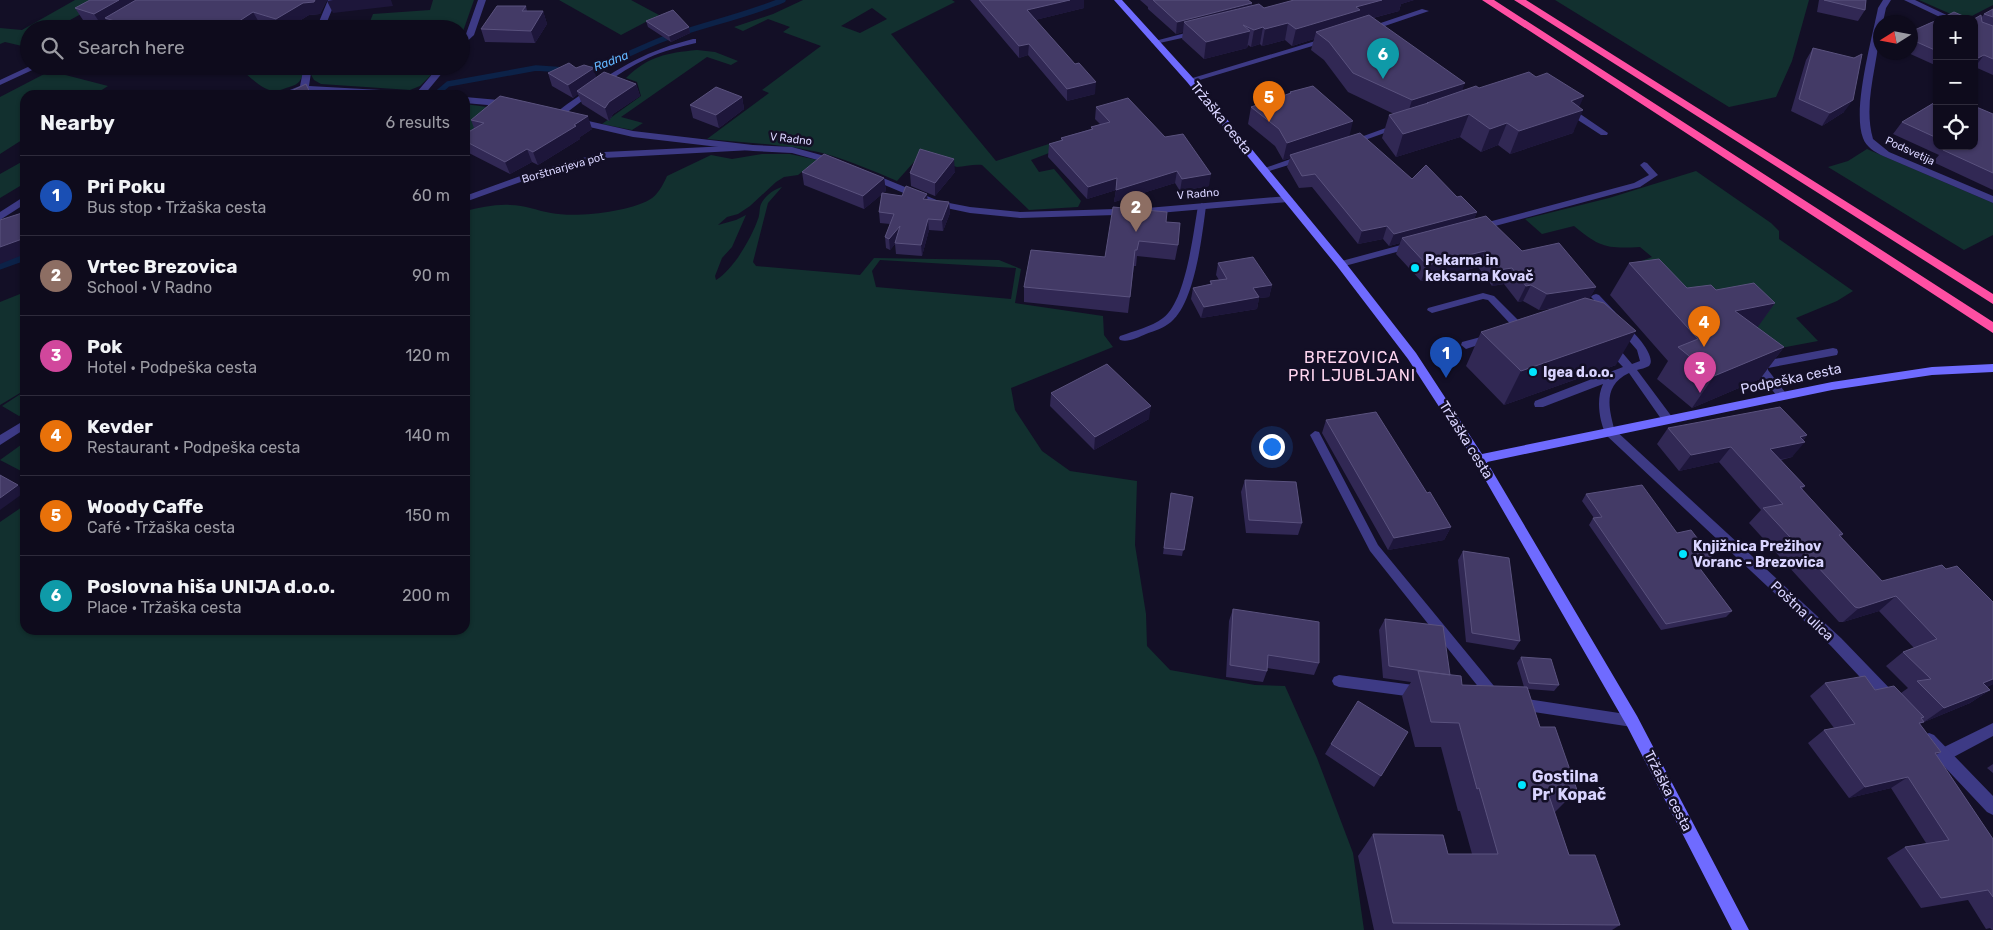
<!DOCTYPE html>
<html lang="en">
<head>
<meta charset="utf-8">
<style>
	:root { --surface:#0e0b1c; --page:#171425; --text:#f1f3f6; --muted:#9b9ba3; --line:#2e2b3b; --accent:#00e5ff }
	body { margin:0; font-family:Rubik,sans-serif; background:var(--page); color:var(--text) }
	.controls { position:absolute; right:15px; top:15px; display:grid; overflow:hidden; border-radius:10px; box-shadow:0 1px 4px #0004 }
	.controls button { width:45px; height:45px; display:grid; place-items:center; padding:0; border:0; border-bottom:1px solid var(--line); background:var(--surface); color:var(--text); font:25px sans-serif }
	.compass { position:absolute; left:1873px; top:15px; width:45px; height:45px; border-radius:50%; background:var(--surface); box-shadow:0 1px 4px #0004; rotate:259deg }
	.you { position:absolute; left:1271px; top:446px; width:18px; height:18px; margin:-12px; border:4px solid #fff; border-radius:50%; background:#1a73e8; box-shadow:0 0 0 8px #1a73e833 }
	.badge { display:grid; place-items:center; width:32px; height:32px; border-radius:50%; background:var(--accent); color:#fff; font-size:16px; font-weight:700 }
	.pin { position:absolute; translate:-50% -41px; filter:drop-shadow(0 1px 2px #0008) }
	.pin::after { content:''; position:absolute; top:26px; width:18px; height:15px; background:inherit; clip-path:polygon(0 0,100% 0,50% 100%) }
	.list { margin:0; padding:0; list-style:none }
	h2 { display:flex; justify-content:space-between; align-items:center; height:65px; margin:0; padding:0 20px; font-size:21px }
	h2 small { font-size:16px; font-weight:400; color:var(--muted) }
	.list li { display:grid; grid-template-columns:32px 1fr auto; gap:15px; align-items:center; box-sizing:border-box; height:80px; padding:0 20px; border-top:1px solid var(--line) }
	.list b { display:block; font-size:19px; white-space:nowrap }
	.list p { margin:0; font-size:16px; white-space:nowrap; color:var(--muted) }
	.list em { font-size:16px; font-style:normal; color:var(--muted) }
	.icon { flex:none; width:28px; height:28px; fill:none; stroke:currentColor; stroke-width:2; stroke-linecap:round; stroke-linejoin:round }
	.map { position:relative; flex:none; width:1993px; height:930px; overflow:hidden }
	.search { position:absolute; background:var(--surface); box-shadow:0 1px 4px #0004; left:20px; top:20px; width:450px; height:55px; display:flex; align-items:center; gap:12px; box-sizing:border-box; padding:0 18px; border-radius:28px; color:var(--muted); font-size:19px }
	.panel { position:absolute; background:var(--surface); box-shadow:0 1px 4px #0004; left:20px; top:90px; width:450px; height:545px; border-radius:15px }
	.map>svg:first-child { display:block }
</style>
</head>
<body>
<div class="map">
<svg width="1993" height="930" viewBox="0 0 1993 930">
	<rect width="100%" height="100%" fill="#130f26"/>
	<path fill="#12302f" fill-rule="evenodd" d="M75 0H106L54 29H29V42L22 46 5 42 0 44V28L22 30Z
		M433 0H474L461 37V29H367L373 14 430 10Z
		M559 0H631L659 15 621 35Z
		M803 0H952L955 2 891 34 996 161 1080 134 1085 139 1031 160 1039 172 1054 169 1081 201 1078 207 1029 210 982 165C973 164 964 167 957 167 948 165 935 156 922 153L897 181C874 171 850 161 826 154 788 144 746 143 707 139L769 93 762 90 821 46 783 32 790 27 768 19 743 31 734 27 773 14ZM872 8 887 19 860 33 841 26Z
		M1555 0H1809L1792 61 1776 97 1729 107Z
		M1919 0H1993V5L1966 19H1962Z
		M697 50 715 52 738 61 731 65 707 57 621 117 643 123 632 130 602 124 641 96 637 82 626 78C649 56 666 53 697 50Z
		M239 66H305C301 81 301 84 286 88 283 89 278 91 275 91 263 91 248 75 239 68Z
		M312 66H440L420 86 410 90 321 84 314 80 310 73Z
		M50 71 108 86 94 95H25V138L0 154V97Z
		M465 104 502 109 465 137Z
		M1867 149 1993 203V235L1964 250 1828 167 1848 161Z
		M762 154H790L817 160 798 175 784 177 776 182 750 206 738 214 727 217 718 225 736 220 746 215 732 247 722 258 715 276 716 280C733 270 751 239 758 219 760 215 759 209 761 204 765 196 774 189 782 187L768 203 753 262 756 266 860 275 874 258 999 260 1021 269 1015 303 1103 316 1104 335 1113 347 1011 388 1015 410 1042 451 1070 471 1137 481 1135 545 1146 614 1147 646 1170 670 1255 685 1285 686 1317 758 1353 853 1364 930H0V522L25 505V630H465V211C479 208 496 204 510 205 525 205 538 211 551 213 576 218 627 212 649 200 658 195 663 185 667 176L711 155 732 159ZM880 260 1016 268 1011 299 876 287 872 271Z
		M25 160V183L0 198V174Z
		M1696 171 1771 223 1779 231V239L1853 291 1837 301 1796 318 1818 341 1770 350 1646 274 1639 262 1652 257 1640 247C1607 249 1599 247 1574 226L1542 234 1525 219 1609 198Z
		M25 292V390L0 405V302Z
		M25 391V413L19 416 2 406Z
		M25 442V473L0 460Z"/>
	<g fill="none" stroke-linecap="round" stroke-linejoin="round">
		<path stroke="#0c2248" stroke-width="5.5" d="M584 71C613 64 638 48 666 38 705 24 745 16 783 0
			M435 95 448 84 536 68 565 70"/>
		<path stroke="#0c2248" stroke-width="7" d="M0 266 25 257"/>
		<path fill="#3d3a85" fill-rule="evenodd" d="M1422 9 1429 11 1370 31 1363 29Z
			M121 16 128 18 111 29H101Z
			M1197 30 1201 32 1200 34 1155 44 1151 42Z
			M693 39H696V43C679 47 663 51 648 58 616 73 589 96 561 117L554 115C562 107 573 100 582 94 618 67 649 50 693 39Z
			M1322 39 1329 41 1193 82 1186 80Z
			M30 66H41L0 85V80Z
			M1564 107H1570L1608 133 1607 135H1601L1564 111Z
			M1394 125H1397L1401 127 1354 144H1348L1347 142Z
			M749 145 753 148 752 150 604 158 529 179 465 202V196L523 175 604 152Z
			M1302 155 1305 156V160L1263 173 1259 170Z
			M1644 162 1647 163 1658 175 1640 187 1480 230 1475 227 1477 225 1634 183 1649 175 1640 165Z
			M1202 203 1206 206C1202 236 1195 302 1171 322 1164 328 1154 331 1146 334 1139 337 1128 343 1120 340L1119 338 1120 336C1134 331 1151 327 1163 318 1186 301 1193 234 1198 206Z
			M1412 242 1417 245 1415 247 1341 267 1336 264 1338 262Z
			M1483 293 1494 296 1524 326 1525 328 1524 330H1516L1488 300 1483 299 1432 313 1427 310 1428 308Z
			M1596 294 1599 295 1615 312 1616 314 1615 316H1607L1593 299 1591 297 1593 295Z
			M1623 325C1631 327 1658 357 1649 366 1646 368 1640 369 1637 370L1672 417 1673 420 1672 423H1664L1629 373C1602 386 1609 409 1615 432L1614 435H1606C1599 420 1596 399 1603 384L1543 407H1535L1534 404 1535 401 1623 367 1607 350 1606 347 1607 344H1615L1632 364 1640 361 1637 350 1618 328Z
			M1492 334 1497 337 1496 339 1466 349 1461 345 1462 342Z
			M1833 348 1837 349 1838 352 1837 355 1768 368V370L1788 396 1783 400 1779 399 1758 371 1759 362Z
			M25 420V429L0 445V435Z
			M1315 431 1319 432 1378 545 1494 686 1501 691 1503 695 1501 699 1496 701 1484 694 1370 551 1310 435Z
			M1339 675 1421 686 1426 688 1428 692 1426 696 1421 698 1339 687 1334 685 1332 681 1334 677Z
			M1520 698 1632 715 1637 717 1639 721 1637 725 1632 727 1520 710 1515 708 1513 704 1515 700Z
			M1993 723V736L1948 760 1943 761 1938 760 1936 755 1938 750Z"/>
		<path fill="#3d3a85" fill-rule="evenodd" d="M328 0H336L324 29H316Z
			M478 0H486L474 35 461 47V40L466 34Z
			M1883 0H1891L1886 8 1883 22H1880C1880 61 1862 101 1873 139L1889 152 1993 196V203L1883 156C1875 152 1866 147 1863 138 1852 110 1872 39 1878 8Z
			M1904 0H1915L1955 19H1944Z
			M304 66H312L309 86 417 92 439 66H448L424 95C385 95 346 91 307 91 298 91 288 95 277 95L300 86Z
			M465 97 510 101 515 104 510 107 465 103Z
			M575 118 633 131 753 145 792 147 839 160 841 162 836 165 792 153 753 151 633 137 572 123 570 121Z
			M871 173 939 201 970 207 1020 212 1147 208 1288 196 1293 199 1288 202 1147 214 1020 218 970 213 932 205 868 178V174Z
			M25 196V204L0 220V212Z
			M1610 427 1614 429 1841 638 1896 695 1898 700 1896 705 1891 707 1886 705 1831 646 1606 435 1604 432 1606 429Z
			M1929 733 1934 735 1993 796V815L1987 812 1924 745 1921 740 1924 735Z"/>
		<path fill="#6f6bff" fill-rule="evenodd" d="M1114 0H1122L1193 78 1345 262 1416 353 1482 454 1832 382 1932 367 1993 364V372L1932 375 1832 390 1487 462 1637 716 1749 930H1732L1627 726 1475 462 1408 359 1337 266 1187 82Z"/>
		<path fill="#ff4fa3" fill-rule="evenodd" d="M1482 0H1494L1993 322V333Z
			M1514 0H1526L1993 294V304Z"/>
	</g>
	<path fill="#312854" d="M327 0 320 14 309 15 286 29H275L260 24 253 29H113L108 23 102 26 83 20 75 8Z
		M970 0H1084V8L1035 20 1095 94 1067 101 1028 55 1019 58Z
		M1140 0H1248L1252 3 1251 6 1264 8 1294 0H1414L1401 4 1399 11 1373 18 1463 90 1479 88 1579 107 1573 133 1510 154 1498 145 1481 152 1460 137 1396 157 1382 138 1389 115 1394 114 1348 92 1324 60 1311 50 1314 39 1292 46 1285 40 1262 46 1260 44 1251 47 1248 45 1247 48 1204 59 1182 39 1183 32 1176 34 1148 9V7Z
		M1819 0H1866L1865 10 1858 21 1817 12Z
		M526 6 527 11H543L547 24 535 43 485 42 481 29Z
		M1993 9V75L1975 67 1981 18 1984 14Z
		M1937 20V66L1906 52H1910V32Z
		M646 21 689 27 690 33 671 42 648 27Z
		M1813 48 1844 112 1822 126 1791 111 1806 60Z
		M576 68 596 77 636 84 640 96 613 114 609 121 582 104 578 94 573 98 552 86 548 73Z
		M1290 92 1349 136 1412 179 1457 197 1477 212 1474 219 1522 251 1596 287 1589 299 1616 365 1504 405 1466 366 1481 332 1557 308 1539 310 1523 301 1518 302 1504 284 1492 286 1478 267 1421 281 1396 254 1400 243 1389 246 1383 239 1358 244 1312 187 1299 188 1287 167 1290 158 1283 160 1275 146 1248 124 1251 107 1289 94Z
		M742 97 744 109 719 128 693 118 690 105Z
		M1937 101V146H1974L1993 114V190L1933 162 1939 155 1893 134 1902 122Z
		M1096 107 1209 186 1180 191 1175 183 1114 202 1116 190 1087 199 1048 157 1049 144 1061 141V138L1091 129V127L1100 124 1095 119Z
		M471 120 592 129 580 137V139L538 165 532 162 510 174 465 151V134L474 128Z
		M802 172 884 178 886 191 882 193 949 202 950 213 943 231 929 230 922 256 896 254 895 244 890 250 886 248 885 237 890 224 880 223 879 212 882 194 864 209 804 185Z
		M955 172 935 196 911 186 910 173Z
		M1166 222 1178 245 1175 260 1137 256 1136 266H1134L1128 313 1024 302V287L1105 257Z
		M1218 263 1272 285 1269 297 1259 298 1257 309 1201 318 1191 299 1193 288 1210 284V281L1219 280 1216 275Z
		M1629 263 1687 288 1716 290 1775 303 1757 327 1784 347 1760 379 1692 408 1657 379 1668 361 1610 295Z
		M1051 393 1149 419 1094 450 1050 406Z
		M1326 420 1427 493 1451 527 1444 540 1388 550 1322 433Z
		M1668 428 1807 435 1792 457 1781 460 1805 486 1802 489 1843 534 1841 537 1882 581 1946 569 1993 602V684L1987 687 1990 690 1970 703 1924 722 1920 724 1941 752 1936 755 1993 839V930H1992L1990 928 1986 929 1968 900 1921 908 1887 858 1905 847 1926 843 1891 788 1849 798 1808 743 1824 730 1834 728 1810 696 1825 683 1901 693 1908 688 1886 666 1903 652 1914 648 1879 611 1843 622H1839L1749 523 1761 510 1719 462 1679 471 1657 444Z
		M1245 480 1302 523 1298 535 1246 533 1241 492Z
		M1171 493 1193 497 1182 556 1163 554Z
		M1586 494 1677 533 1713 559 1707 565 1698 566 1732 611 1726 617 1661 630 1589 525 1593 518H1594L1582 501Z
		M1463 551 1520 641 1514 650 1466 642 1458 560Z
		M1233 609 1319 663 1314 675 1267 668V671L1263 682 1226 677 1229 621Z
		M1385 619 1462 685 1524 687 1517 663 1521 657 1559 685 1554 691 1528 689 1540 727 1577 790 1555 812 1569 855 1620 925 1612 930H1374L1358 856 1373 834 1448 854H1472L1460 811H1458L1441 747H1415L1402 696 1411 682 1383 678 1379 630Z
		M1408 732 1374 787 1325 754 1331 744Z
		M1993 764V773L1987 768Z"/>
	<path fill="#1d163a" d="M119 0H147L105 18 108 23 102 26 94 14Z
		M315 0H327L320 14 309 15 286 29H281L276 19 303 3Z
		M333 0H391L393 6 333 13 327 1Z
		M1070 0H1084V8L1027 22V10Z
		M1382 0H1414L1401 4 1399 11 1357 22 1316 32 1314 39 1292 46 1296 29 1356 7Z
		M1252 3 1250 15 1184 22 1183 32 1176 34 1177 22Z
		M543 11 547 24 535 43 531 31Z
		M253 12 260 24 253 29H227Z
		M1288 23 1285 40 1262 46 1265 29Z
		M689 27 690 33 671 42 669 36Z
		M1263 27 1260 44 1251 47 1254 30Z
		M1250 31 1247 48 1204 59 1206 42Z
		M1029 44 1028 55 1019 58V46Z
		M1984 55 1975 67H1974V60Z
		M594 68 597 81 577 91 578 94 573 98 568 85Z
		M1096 82 1095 94 1067 101V89Z
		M1465 83 1458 102 1428 103H1427L1423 114 1406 119 1412 100Z
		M636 84 640 96 613 114 609 121 605 108 609 102Z
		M1584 96 1577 112 1583 110 1573 133 1510 154 1519 131 1571 101Z
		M742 97 744 109 719 128 716 115Z
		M1853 100 1844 112 1822 126 1830 113Z
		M1469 114 1460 137 1396 157 1403 134Z
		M588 116 592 129 580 137V139L538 165 533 152Z
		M1353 121 1349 138 1290 155V158L1283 160 1287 143Z
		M1507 123 1498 145 1481 152 1490 129Z
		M527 149 532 162 510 174 505 162Z
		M954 159 955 172 935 196V183Z
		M1177 171 1175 183 1114 202 1116 190 1087 199 1088 187 1117 178Z
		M1211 174 1209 186 1180 191 1182 179Z
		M884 178 886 191 864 209 863 196Z
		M927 194 928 204 923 199Z
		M949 202 950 213 943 231 942 220Z
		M1477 212 1472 224 1402 238 1400 243 1389 246 1394 234Z
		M928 219 929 230 922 256 921 245Z
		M900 226 901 237 890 250 889 239Z
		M1387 226 1383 239 1358 244 1362 231Z
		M25 238V254L0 264V247Z
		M1485 251 1478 267 1421 281 1427 265Z
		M1512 268 1504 284 1492 286 1499 270Z
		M1272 285 1269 297 1259 298 1257 309 1201 318 1204 307 1253 288Z
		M1531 285 1523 301 1518 302 1526 286Z
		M1596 287 1587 303 1539 310 1547 294Z
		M1775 303 1752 335 1735 311Z
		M1636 331 1616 365 1504 405 1521 371Z
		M1784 347 1760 379 1692 408 1714 376Z
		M1151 406 1149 419 1094 450 1095 437Z
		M1807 435 1801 443 1805 442 1792 457 1757 464 1770 449 1800 437Z
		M1731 447 1719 462 1679 471 1691 455Z
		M18 485 25 492 0 510V498Z
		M1451 527 1444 540 1388 550 1394 538Z
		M1896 596 1879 611 1843 622 1859 608Z
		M1993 679V684L1963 697 1983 683Z
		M1990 690 1970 703 1924 722 1944 708Z
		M1908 777 1891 788 1849 798 1865 787Z"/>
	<path fill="#433a66" stroke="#5a527e" d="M90 0H119L94 14 75 8Z
		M136 0H315L314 2 303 3 276 19 253 12 227 29H141L105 18Z
		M979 0H1070L1027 10 1075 64 1079 63 1096 82 1067 89 1029 44 1019 46Z
		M1153 0H1248L1252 3 1177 22Z
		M1294 0H1382L1356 7 1360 10 1296 29 1288 23 1265 29 1263 27 1254 30 1243 25 1250 31 1206 42 1184 22 1259 4 1264 8Z
		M1824 0H1866L1865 10Z
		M497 6H526L522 11H543L531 31 481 29Z
		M1993 9V17L1984 14Z
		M673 10 689 27 669 36 646 21Z
		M1954 12 1970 19H1940Z
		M1369 15 1465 83 1412 100 1353 73 1329 42 1316 32Z
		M1981 15 1982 22 1993 26V59L1984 55 1974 60V19Z
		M1937 20V51L1910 39V32Z
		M1813 48 1854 58 1862 54 1853 100 1830 113 1799 99Z
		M569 63 576 68 584 65 594 68 568 85 548 73Z
		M604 72 636 84 609 102 605 108 577 91Z
		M1529 72 1536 77 1547 73 1584 96 1571 101 1583 110 1519 131 1507 123 1490 129 1469 114 1403 134 1389 115 1428 103H1427L1476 86 1479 88Z
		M306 84 311 95H283Z
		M1313 86 1353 121 1287 143 1279 129 1251 107 1291 93 1290 92Z
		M716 87 742 97 716 115 690 105Z
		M500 96 588 116 574 125 576 126 533 152 527 149 505 162 465 141V134L484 123 471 120Z
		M1128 98 1165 137 1183 134 1211 174 1182 179 1177 171 1116 190 1117 178 1088 187 1049 144 1063 140 1061 138 1093 129 1091 127 1110 122 1096 107Z
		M1937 101V138L1902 122Z
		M1974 106 1993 114V173L1943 150 1949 146H1974Z
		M1360 133 1412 179 1426 165 1457 197 1461 196 1477 212 1394 234 1387 226 1362 231 1315 174 1302 176 1290 155Z
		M920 149 954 159 935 183 910 173Z
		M824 154 884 178 863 196 802 172Z
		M906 186 927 194 923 199 949 202 942 220 928 219 921 245 895 243 900 226 889 239 885 237 894 214 879 212 882 193 902 196Z
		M1113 207 1167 212 1166 222 1180 223 1178 245 1139 241 1137 250H1135L1130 297 1024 287 1031 250 1105 257Z
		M25 212V238L0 247V220Z
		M1486 216 1522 251 1559 243 1596 287 1547 294 1531 285 1526 286 1512 268 1499 270 1485 251 1427 265 1402 238Z
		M1253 257 1272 285 1253 288 1259 297 1204 307 1193 288 1212 284 1210 281 1227 279 1218 263Z
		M1659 259 1687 288 1711 285 1716 290 1754 283 1775 303 1735 311 1784 347 1714 376 1678 347 1698 339 1629 263Z
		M1585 298 1604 303 1636 331 1521 371 1481 332Z
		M1107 364 1151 406 1095 437 1051 393Z
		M1780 407 1807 435 1800 437 1805 442 1770 449 1805 486 1800 487 1843 534 1839 535 1882 581 1942 565 1946 569 1957 566 1993 602V679L1983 683 1990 690 1944 708 1917 681 1931 679 1903 652 1937 639 1896 596 1859 608 1855 607 1763 508 1783 504 1731 447 1691 455 1668 428Z
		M1376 412 1427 493 1430 492 1451 527 1394 538 1326 420Z
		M0 475 18 485 0 498Z
		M1245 480 1296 482 1302 523 1249 520Z
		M1642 485 1677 533 1691 530 1713 559 1695 562 1732 611 1666 624 1593 518 1602 517 1586 494Z
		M1171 493 1193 497 1184 550 1164 548Z
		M1463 551 1509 558 1520 641 1472 633Z
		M1233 609 1319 622V663L1268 655 1267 671 1230 665Z
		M1385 619 1443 626 1450 675 1389 666Z
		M1521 657 1551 659 1559 685 1529 683Z
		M1418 671 1461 676 1462 685 1527 687 1540 727H1555L1577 790H1547L1569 855H1595L1620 925 1393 923 1373 834 1443 835 1448 854H1498L1479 788 1477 789 1459 723 1431 722Z
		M1865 676 1875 690 1894 686 1924 717 1921 718 1924 722 1919 723 1941 752 1935 753 1993 839V897L1988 890 1941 898 1905 847 1949 840 1908 777 1865 787 1824 730 1855 724 1825 683Z
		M1358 701 1408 732 1381 776 1331 744Z"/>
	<g fill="#00e5ff" stroke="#130f26" stroke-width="2">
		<circle cx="1415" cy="268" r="5"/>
		<circle cx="1533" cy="372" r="5"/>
		<circle cx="1683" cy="554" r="5"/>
		<circle cx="1522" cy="785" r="5"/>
	</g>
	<g text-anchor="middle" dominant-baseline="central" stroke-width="5" stroke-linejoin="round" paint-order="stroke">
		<g font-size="11" fill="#d9d4ff" stroke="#130f26">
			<text transform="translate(791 139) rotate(7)">V Radno</text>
			<text transform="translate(1910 151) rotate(25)">Podsvetija</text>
			<text transform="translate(563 168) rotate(-16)">Borštnarjeva pot</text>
			<text transform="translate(1198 194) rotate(-5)">V Radno</text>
		</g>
		<g font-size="12" font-style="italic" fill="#62b6ff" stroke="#130f26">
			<text transform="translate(611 61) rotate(-21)">Radna</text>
		</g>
		<g font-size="14" fill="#d9d4ff" stroke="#130f26">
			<text transform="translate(1221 118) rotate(51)">Tržaška cesta</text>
			<text transform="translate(1791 379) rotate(-12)">Podpeška cesta</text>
			<text transform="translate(1466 440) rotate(58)">Tržaška cesta</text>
			<text transform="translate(1802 611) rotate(43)">Poštna ulica</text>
			<text transform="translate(1668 791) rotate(63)">Tržaška cesta</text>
		</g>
		<g font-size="14" font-weight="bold" fill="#d9d4ff" stroke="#130f26" text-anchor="start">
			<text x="1425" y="260">Pekarna in<tspan x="1425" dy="16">keksarna Kovač</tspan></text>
			<text x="1543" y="372">Igea d.o.o.</text>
			<text x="1693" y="546">Knjižnica Prežihov<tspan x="1693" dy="16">Voranc - Brezovica</tspan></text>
		</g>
		<g font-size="16" letter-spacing="1" fill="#ffd6f0" stroke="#130f26">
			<text x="1352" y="357">BREZOVICA<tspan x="1352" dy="18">PRI LJUBLJANI</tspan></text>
		</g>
		<g font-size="16" font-weight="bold" fill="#d9d4ff" stroke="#130f26" text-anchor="start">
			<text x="1532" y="776">Gostilna<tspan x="1532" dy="18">Pr' Kopač</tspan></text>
		</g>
	</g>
</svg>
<div class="controls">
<button>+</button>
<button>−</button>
<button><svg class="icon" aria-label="locate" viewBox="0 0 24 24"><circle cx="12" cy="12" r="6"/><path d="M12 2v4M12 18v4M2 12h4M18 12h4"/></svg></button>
</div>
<svg class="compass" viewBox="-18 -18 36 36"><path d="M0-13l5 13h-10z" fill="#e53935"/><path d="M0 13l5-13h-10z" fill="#9b9ba3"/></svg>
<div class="you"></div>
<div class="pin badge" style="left:1446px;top:378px;background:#1a4fb4">1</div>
<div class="pin badge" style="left:1136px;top:232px;background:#8d6e63">2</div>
<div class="pin badge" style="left:1700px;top:393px;background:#d1479c">3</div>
<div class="pin badge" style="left:1704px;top:347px;background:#e8710a">4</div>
<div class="pin badge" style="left:1269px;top:122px;background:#e8710a">5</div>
<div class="pin badge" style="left:1383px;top:79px;background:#0f9aa8">6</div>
<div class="search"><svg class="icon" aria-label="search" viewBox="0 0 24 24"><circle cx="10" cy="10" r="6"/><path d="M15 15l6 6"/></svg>Search here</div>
<section class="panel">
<h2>Nearby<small>6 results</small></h2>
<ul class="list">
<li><span class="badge" style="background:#1a4fb4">1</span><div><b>Pri Poku</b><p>Bus stop · Tržaška cesta</p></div><em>60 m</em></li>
<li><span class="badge" style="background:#8d6e63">2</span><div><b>Vrtec Brezovica</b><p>School · V Radno</p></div><em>90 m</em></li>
<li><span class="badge" style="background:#d1479c">3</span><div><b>Pok</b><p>Hotel · Podpeška cesta</p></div><em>120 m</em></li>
<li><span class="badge" style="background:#e8710a">4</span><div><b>Kevder</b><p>Restaurant · Podpeška cesta</p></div><em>140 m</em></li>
<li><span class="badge" style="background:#e8710a">5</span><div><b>Woody Caffe</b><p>Café · Tržaška cesta</p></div><em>150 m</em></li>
<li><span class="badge" style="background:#0f9aa8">6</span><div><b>Poslovna hiša UNIJA d.o.o.</b><p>Place · Tržaška cesta</p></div><em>200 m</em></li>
</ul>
</section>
</div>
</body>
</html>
